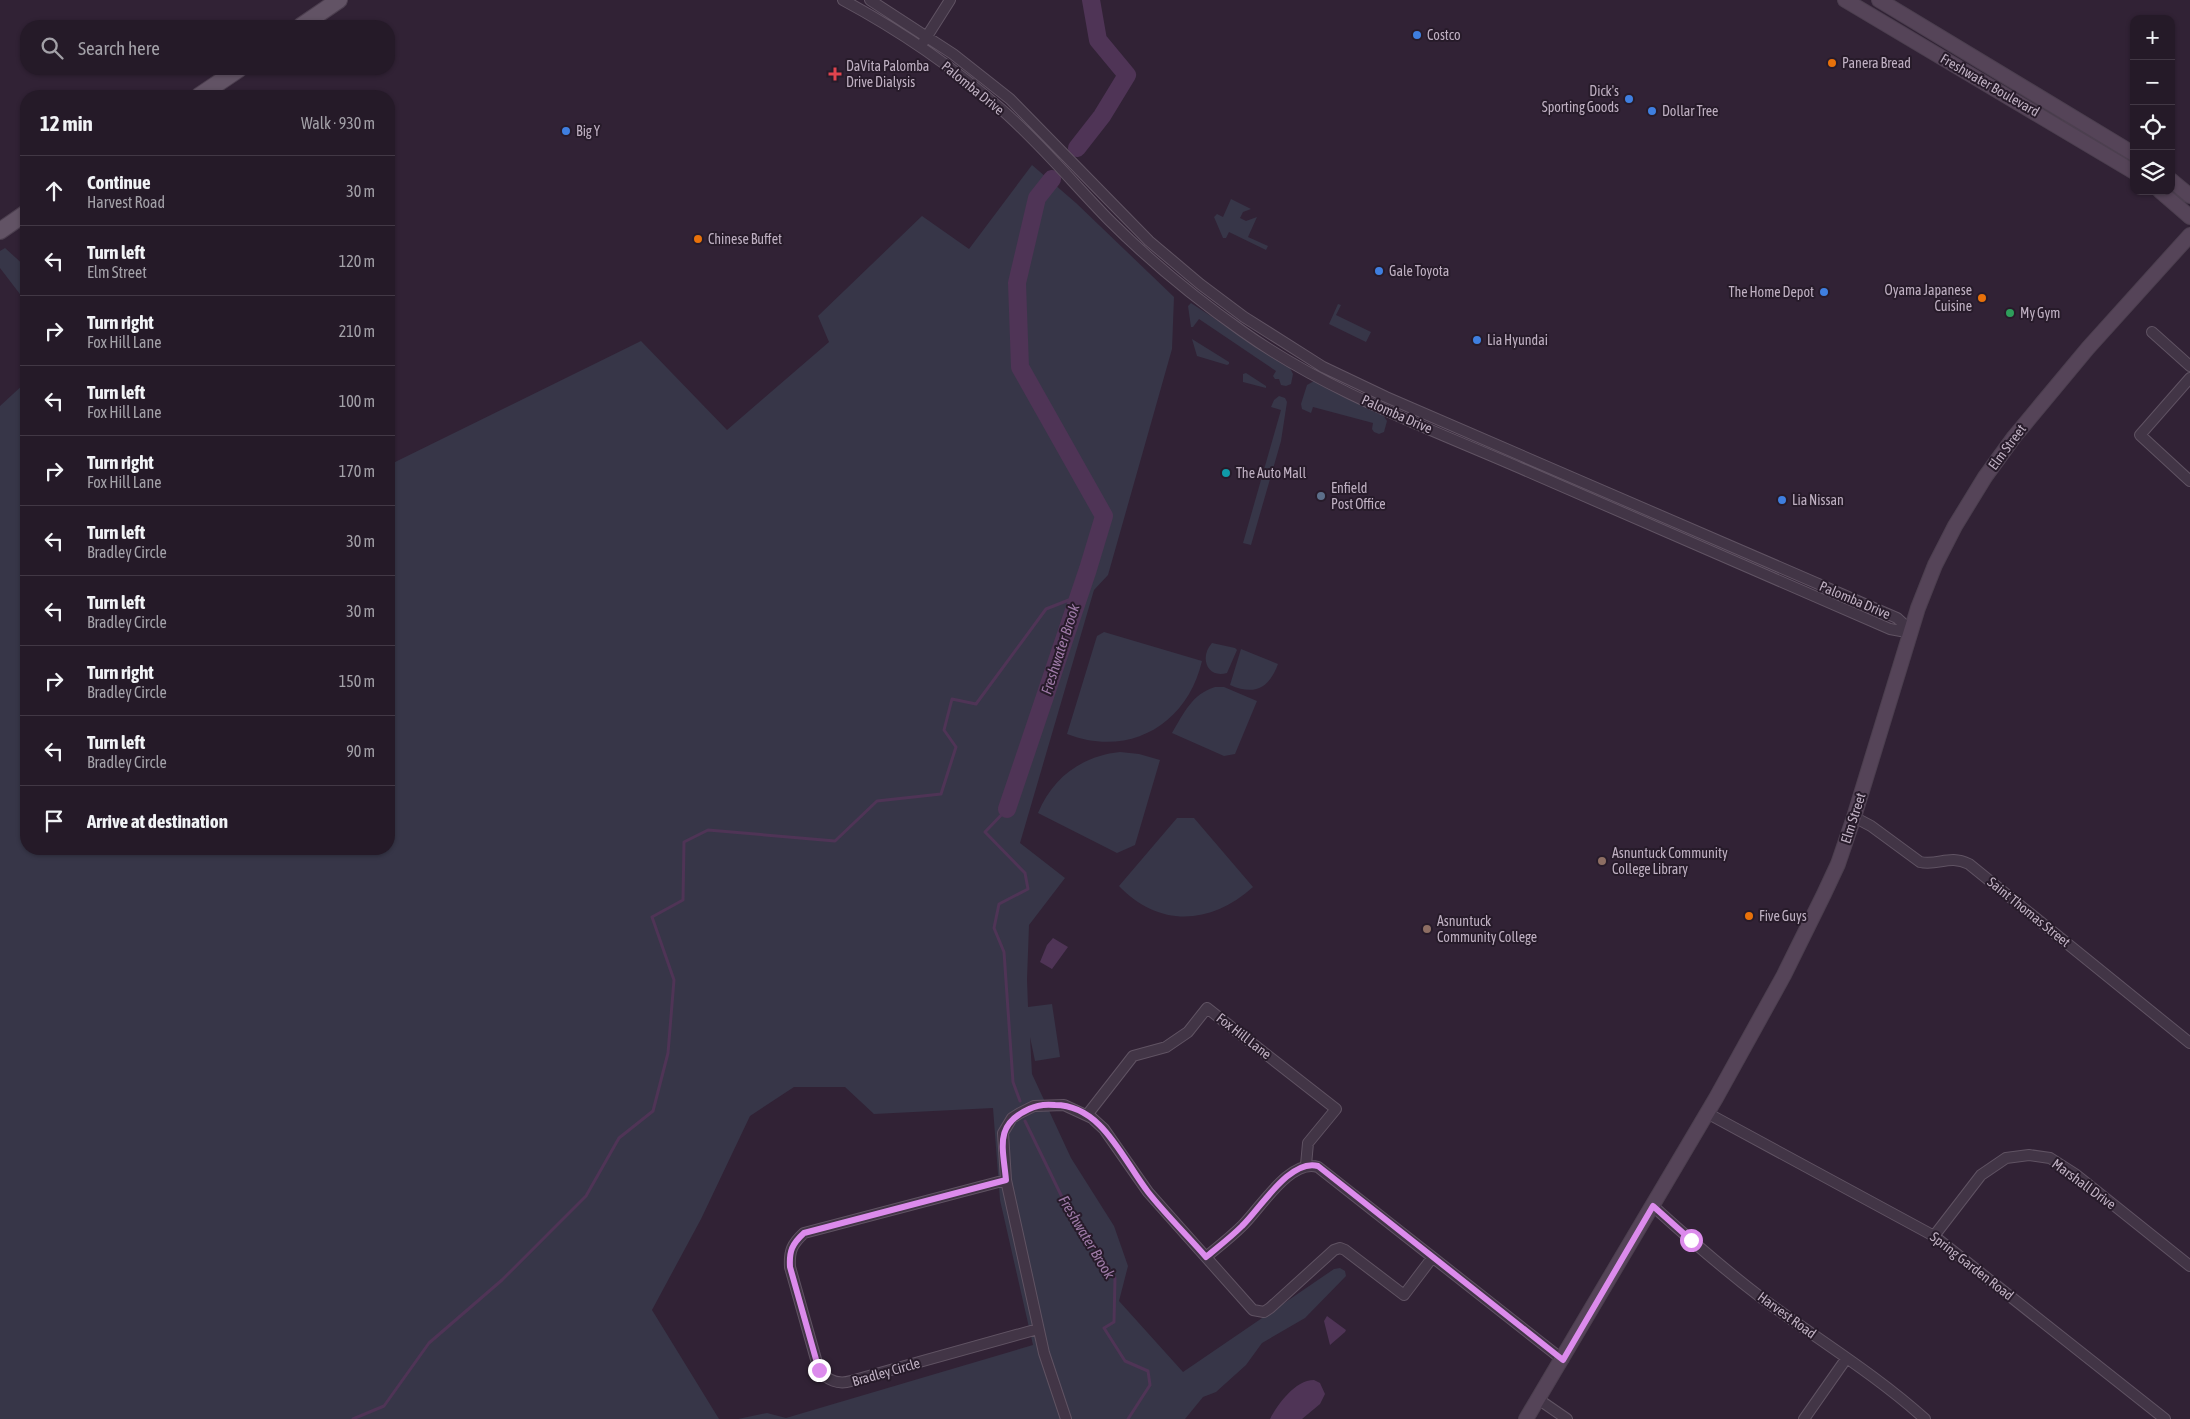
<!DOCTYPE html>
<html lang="en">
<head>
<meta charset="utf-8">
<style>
	:root { --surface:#251a28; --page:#2d2330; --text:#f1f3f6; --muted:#a3a1a8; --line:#423845 }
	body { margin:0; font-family:"Asap Condensed",sans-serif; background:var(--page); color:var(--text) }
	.controls { position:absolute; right:15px; top:15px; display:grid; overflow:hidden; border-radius:10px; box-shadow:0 1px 4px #0004 }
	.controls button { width:45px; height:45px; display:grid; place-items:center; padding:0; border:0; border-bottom:1px solid var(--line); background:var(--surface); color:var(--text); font:25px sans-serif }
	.stop { position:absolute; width:15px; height:15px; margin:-11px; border:4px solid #dc8bec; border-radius:50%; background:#fff }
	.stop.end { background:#dc8bec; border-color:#fff; box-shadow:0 1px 5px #0008 }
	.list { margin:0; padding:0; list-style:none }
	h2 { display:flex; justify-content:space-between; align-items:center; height:65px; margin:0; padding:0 20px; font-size:21px }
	h2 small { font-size:16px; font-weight:400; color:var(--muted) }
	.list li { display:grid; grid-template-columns:32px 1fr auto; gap:15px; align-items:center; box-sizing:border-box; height:70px; padding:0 20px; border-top:1px solid var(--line) }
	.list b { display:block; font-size:19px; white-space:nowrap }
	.list p { margin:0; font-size:16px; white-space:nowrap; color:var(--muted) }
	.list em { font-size:16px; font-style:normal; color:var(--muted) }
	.icon { flex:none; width:28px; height:28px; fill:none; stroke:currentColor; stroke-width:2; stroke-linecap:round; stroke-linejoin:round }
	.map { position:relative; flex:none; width:2190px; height:1419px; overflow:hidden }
	.search { position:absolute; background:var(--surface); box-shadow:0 1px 4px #0004; left:20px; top:20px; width:375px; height:55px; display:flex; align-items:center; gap:12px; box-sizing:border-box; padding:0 18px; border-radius:20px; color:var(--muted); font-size:19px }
	.panel { position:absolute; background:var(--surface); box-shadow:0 1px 4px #0004; left:20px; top:90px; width:375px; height:765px; border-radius:20px }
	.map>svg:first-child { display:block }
</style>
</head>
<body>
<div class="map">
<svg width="2190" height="1419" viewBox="0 0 2190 1419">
	<rect width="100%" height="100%" fill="#312235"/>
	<path fill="#373648" d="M1032 165 1076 203 1174 297 1172 349 1108 575 1094 590 1020 843 1065 878 1029 925 1027 979 1028 1007 1052 1004 1060 1057 1035 1061 1030 1037 1032 1074 1071 1158 1114 1226 1128 1266 1119 1301 1183 1372 1334 1269 1340 1268 1345 1271 1346 1276 1305 1318 1262 1343 1246 1365 1216 1392 1203 1397 1185 1419H738L767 1413 786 1418 1033 1345 1000 1200 993 1108 874 1114 845 1087H794L750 1116 701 1219 652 1310 719 1419H0V406L26 382V849H389V465L641 341 727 430 829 342 818 316 922 216 969 249Z
		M1231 199 1251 209 1243 212 1240 218 1246 221 1257 217 1248 237 1268 246 1266 250 1229 232 1226 238H1223L1214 217 1217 214 1223 217Z
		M5 248 26 267V302L0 268V251Z
		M1191 303 1290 368 1293 374 1291 384 1286 386 1281 385 1279 379H1275L1273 376 1276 371 1199 319 1193 327H1191L1188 306Z
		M1338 304 1341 305 1336 315 1371 332 1366 342 1329 324Z
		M1192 339 1229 362V364L1227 365 1197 356Z
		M1246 373 1266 386V388L1243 382V374Z
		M1314 381 1383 415 1387 421 1384 432 1379 434 1374 432 1372 429 1373 423 1313 407 1311 413 1302 409 1301 404 1307 385Z
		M1279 396 1285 398 1287 402 1281 441 1251 545 1243 543 1281 410 1271 407 1274 400Z
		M1104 632 1202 661C1187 725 1129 758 1067 734L1097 636Z
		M1212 643 1235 648 1237 650 1227 673C1207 679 1199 657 1212 643Z
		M1241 649 1278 664C1269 688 1255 696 1230 685Z
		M1215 687H1224L1257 701 1235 754 1224 756 1172 733C1184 713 1192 694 1215 687Z
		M1120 752 1139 754 1160 760 1135 845 1117 853 1038 813C1053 777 1082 756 1120 752Z
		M1177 818H1194L1253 887C1211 925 1159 928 1119 886Z"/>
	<path fill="#4f3456" d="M1053 938 1068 947 1052 969 1040 962 1047 945Z
		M1327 1316 1346 1330 1345 1332 1330 1345 1324 1321Z
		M1314 1380 1320 1383 1325 1394 1320 1404 1302 1419H1270C1278 1404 1295 1380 1314 1380Z"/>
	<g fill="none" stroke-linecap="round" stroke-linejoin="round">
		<path stroke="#4f3456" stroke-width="3" d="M1007 809 985 832 1025 873 1028 889 999 904 994 928 1004 952 1013 1082 1020 1101
			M1025 1121 1061 1195 1115 1278 1114 1322 1104 1328 1125 1361 1148 1371 1150 1385 1128 1419
			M353 1419 384 1406 429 1343 502 1280 586 1196 619 1138 653 1111 668 1053 674 980 652 917 683 900 684 842 708 830 835 841 877 801 941 794 956 747 944 730 952 699 976 704 1046 609 1079 596"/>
		<path stroke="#4f3456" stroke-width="18" d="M1077 148 1102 116 1127 75 1098 40 1091 0
			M1007 809 1088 569 1104 516 1020 367 1017 283 1037 198 1052 179"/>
		<defs>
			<path id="street" d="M843 0C899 30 953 67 1001 109 1040 143 1073 183 1109 220 1150 261 1195 298 1242 331 1326 391 1426 427 1520 468 1643 521 1766 575 1890 629L1901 631H1911
				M870 0 953 54 1010 99 1149 241 1200 284 1244 317 1323 367 1386 397 1897 618 1911 631
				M924 41 950 0
				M2152 332 2190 366
				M2190 378 2140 435 2190 481
				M1854 817 1871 826 1920 862C1939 866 1949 854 1969 864L2190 1043
				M1707 1113 1934 1236 2165 1419
				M1087 1115 1133 1056 1166 1047 1188 1032 1207 1008 1336 1109 1308 1143 1306 1165
				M1006 1180 804 1233C792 1244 789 1251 790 1267L819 1370C827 1380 838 1385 851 1381L1038 1329
				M1653 1206C1688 1238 1725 1270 1763 1299 1817 1339 1875 1374 1925 1419
				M1934 1236 1981 1175 2006 1158 2029 1155 2050 1158 2075 1174 2190 1266
				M1206 1257C1218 1247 1231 1237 1242 1226 1260 1209 1290 1158 1318 1167L1563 1360
				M1538 1399 1567 1419
				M1066 1419 1044 1353 1006 1180 1003 1133 1012 1118 1020 1113 1034 1106 1064 1105 1092 1118 1104 1129 1148 1192 1253 1310 1264 1312 1270 1308 1334 1250 1340 1248 1345 1250 1404 1295 1432 1258
				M1804 1419 1846 1359"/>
			<path id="secondary" d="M1845 0 2134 172
				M1879 0 2134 154
				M2171 180 2190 196
				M2160 191 2190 217
				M1526 1419 1716 1098 1784 975 1824 894 1838 864 1854 817 1918 608 1935 565 1955 526 1985 477 2014 437 2088 348 2190 235"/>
			<path id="primary" d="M301 26 339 0
				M199 96 239 69
				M0 231 26 213"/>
		</defs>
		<use href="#street" stroke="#605363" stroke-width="12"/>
		<use href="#secondary" stroke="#4c3f4f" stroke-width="16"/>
		<use href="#primary" stroke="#4c3f4f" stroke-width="18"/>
		<use href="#street" stroke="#423546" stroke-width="10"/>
		<use href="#secondary" stroke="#554458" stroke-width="14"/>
		<use href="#primary" stroke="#625365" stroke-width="16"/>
	</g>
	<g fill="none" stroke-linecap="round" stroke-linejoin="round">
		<path stroke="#dc8bec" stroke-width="6" d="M819 1370 790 1267C789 1251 792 1244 804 1233L1006 1180C1003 1147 994 1125 1029 1109 1037 1105 1046 1104 1055 1105 1102 1105 1123 1160 1148 1192 1166 1215 1187 1235 1206 1257 1218 1247 1231 1237 1242 1226 1260 1209 1290 1158 1318 1166L1563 1360 1653 1206 1691 1240"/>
	</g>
	<g fill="#3f7fe0" stroke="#271b2a" stroke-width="2">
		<circle cx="1417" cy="35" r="5"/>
		<circle cx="1629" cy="99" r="5"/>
		<circle cx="1652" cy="111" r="5"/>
		<circle cx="566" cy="131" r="5"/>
		<circle cx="1379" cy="271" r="5"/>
		<circle cx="1824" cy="292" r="5"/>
		<circle cx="1477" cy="340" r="5"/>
		<circle cx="1782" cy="500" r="5"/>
	</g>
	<g fill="#e8710a" stroke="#271b2a" stroke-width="2">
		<circle cx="1832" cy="63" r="5"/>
		<circle cx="698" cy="239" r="5"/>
		<circle cx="1982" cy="298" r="5"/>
		<circle cx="1749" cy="916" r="5"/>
	</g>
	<path fill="#e0444e" stroke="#271b2a" stroke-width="2" d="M832.5 66.5h5v5h5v5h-5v5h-5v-5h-5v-5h5z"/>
	<circle fill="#2e9e5b" stroke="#271b2a" stroke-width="2" cx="2010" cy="313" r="5"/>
	<circle fill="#0f9aa8" stroke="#271b2a" stroke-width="2" cx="1226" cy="473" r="5"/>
	<circle fill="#5c6f8a" stroke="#271b2a" stroke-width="2" cx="1321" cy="496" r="5"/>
	<g fill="#8d6e63" stroke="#271b2a" stroke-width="2">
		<circle cx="1602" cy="861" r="5"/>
		<circle cx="1427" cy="929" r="5"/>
	</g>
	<g text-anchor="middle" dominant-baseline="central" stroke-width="4" stroke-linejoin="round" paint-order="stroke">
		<g font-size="14" fill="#bfb0c2" stroke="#271b2a" text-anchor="start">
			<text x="1427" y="35">Costco</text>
			<text x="1842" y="63">Panera Bread</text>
			<text x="846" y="66">DaVita Palomba<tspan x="846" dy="16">Drive Dialysis</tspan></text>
			<text x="1619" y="91" text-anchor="end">Dick's<tspan x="1619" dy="16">Sporting Goods</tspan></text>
			<text x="1662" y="111">Dollar Tree</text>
			<text x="576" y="131">Big Y</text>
			<text x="708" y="239">Chinese Buffet</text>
			<text x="1389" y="271">Gale Toyota</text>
			<text x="1972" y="290" text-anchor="end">Oyama Japanese<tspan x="1972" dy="16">Cuisine</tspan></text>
			<text x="1814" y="292" text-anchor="end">The Home Depot</text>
			<text x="2020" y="313">My Gym</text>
			<text x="1487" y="340">Lia Hyundai</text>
			<text x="1236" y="473">The Auto Mall</text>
			<text x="1331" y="488">Enfield<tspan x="1331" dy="16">Post Office</tspan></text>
			<text x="1792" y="500">Lia Nissan</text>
			<text x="1612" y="853">Asnuntuck Community<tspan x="1612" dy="16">College Library</tspan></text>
			<text x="1759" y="916">Five Guys</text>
			<text x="1437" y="921">Asnuntuck<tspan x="1437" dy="16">Community College</tspan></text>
		</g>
		<g font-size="14" fill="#bfb0c2" stroke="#271b2a">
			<text transform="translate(1990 85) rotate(30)">Freshwater Boulevard</text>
			<text transform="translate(973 88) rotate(39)">Palomba Drive</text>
			<text transform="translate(1397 414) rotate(24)">Palomba Drive</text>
			<text transform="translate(2007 447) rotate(-53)">Elm Street</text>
			<text transform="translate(1855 600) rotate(23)">Palomba Drive</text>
			<text transform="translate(1853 818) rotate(-72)">Elm Street</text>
			<text transform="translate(2029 912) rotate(39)">Saint Thomas Street</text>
			<text transform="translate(1244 1036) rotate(38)">Fox Hill Lane</text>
			<text transform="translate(2084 1184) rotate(36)">Marshall Drive</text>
			<text transform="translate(1972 1266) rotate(38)">Spring Garden Road</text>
			<text transform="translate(1787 1315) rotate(36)">Harvest Road</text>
			<text transform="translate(886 1372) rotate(-16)">Bradley Circle</text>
		</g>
		<g font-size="15" font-style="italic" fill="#9f7ba8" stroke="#271b2a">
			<text transform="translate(1060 649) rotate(-72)">Freshwater Brook</text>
			<text transform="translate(1087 1237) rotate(59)">Freshwater Brook</text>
		</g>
	</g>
</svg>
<div class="controls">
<button>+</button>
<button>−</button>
<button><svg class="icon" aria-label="locate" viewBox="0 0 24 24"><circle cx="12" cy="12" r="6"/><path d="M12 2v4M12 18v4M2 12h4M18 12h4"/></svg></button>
<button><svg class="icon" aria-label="layers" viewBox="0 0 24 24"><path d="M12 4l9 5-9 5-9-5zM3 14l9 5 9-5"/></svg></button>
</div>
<div class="stop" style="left:1691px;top:1240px"></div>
<div class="stop end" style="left:819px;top:1370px"></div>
<div class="search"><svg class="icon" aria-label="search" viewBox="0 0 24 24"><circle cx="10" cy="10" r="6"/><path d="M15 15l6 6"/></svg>Search here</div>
<section class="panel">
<h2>12 min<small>Walk · 930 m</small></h2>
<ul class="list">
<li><svg class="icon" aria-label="ahead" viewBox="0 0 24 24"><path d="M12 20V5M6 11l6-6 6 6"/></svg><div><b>Continue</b><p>Harvest Road</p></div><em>30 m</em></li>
<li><svg class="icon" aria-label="left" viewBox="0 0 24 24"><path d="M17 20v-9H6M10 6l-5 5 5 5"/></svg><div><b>Turn left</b><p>Elm Street</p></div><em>120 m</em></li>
<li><svg class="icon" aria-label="right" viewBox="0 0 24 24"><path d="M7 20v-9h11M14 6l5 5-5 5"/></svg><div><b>Turn right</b><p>Fox Hill Lane</p></div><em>210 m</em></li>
<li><svg class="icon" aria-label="left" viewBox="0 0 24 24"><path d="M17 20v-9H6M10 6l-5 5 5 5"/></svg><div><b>Turn left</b><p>Fox Hill Lane</p></div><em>100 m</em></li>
<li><svg class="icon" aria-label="right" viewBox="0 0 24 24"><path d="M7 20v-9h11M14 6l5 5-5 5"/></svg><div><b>Turn right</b><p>Fox Hill Lane</p></div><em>170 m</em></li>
<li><svg class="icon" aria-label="left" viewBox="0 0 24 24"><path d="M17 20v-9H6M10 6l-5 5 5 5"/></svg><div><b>Turn left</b><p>Bradley Circle</p></div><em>30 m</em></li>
<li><svg class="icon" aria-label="left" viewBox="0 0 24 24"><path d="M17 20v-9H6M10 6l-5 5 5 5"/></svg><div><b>Turn left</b><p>Bradley Circle</p></div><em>30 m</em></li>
<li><svg class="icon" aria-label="right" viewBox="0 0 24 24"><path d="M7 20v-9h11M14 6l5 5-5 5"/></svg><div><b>Turn right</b><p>Bradley Circle</p></div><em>150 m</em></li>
<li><svg class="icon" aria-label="left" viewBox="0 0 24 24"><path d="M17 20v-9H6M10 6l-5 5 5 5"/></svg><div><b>Turn left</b><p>Bradley Circle</p></div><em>90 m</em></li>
<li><svg class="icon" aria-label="arrive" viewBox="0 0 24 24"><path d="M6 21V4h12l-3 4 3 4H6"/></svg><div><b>Arrive at destination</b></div></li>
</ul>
</section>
</div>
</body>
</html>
